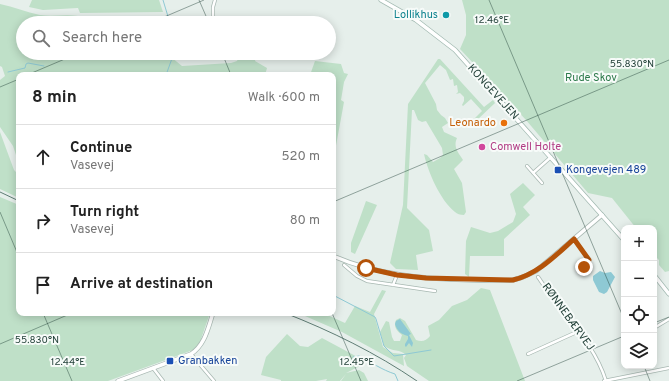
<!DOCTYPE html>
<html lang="en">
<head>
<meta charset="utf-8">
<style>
	:root { --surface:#fff; --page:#f6f6f6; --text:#222; --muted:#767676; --line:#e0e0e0 }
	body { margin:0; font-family:Overpass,sans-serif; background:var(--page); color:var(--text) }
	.controls { position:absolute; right:12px; bottom:12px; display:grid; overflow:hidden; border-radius:8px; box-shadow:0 2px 10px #0003 }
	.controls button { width:36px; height:36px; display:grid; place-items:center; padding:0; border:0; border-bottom:1px solid var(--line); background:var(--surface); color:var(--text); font:20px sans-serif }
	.stop { position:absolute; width:12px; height:12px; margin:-9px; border:3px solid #b45309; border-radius:50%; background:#fff }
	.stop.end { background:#b45309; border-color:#fff; box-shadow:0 1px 4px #0008 }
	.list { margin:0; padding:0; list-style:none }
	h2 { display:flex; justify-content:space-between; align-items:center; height:52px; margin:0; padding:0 16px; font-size:17px }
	h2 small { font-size:13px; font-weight:400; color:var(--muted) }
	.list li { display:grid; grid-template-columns:26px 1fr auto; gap:12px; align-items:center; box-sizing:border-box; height:64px; padding:0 16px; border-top:1px solid var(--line) }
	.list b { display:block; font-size:15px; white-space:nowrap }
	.list p { margin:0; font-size:13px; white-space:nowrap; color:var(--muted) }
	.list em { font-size:13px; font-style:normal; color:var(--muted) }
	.icon { flex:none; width:22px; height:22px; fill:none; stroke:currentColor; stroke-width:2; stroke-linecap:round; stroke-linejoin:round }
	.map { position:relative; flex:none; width:669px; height:381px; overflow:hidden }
	.search { position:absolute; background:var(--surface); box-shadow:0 2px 10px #0003; left:16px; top:16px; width:320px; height:44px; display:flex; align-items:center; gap:10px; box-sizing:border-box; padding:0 14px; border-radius:22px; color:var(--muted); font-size:15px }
	.panel { position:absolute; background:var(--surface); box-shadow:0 2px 10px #0003; left:16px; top:72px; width:320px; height:244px; border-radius:8px }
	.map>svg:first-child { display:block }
</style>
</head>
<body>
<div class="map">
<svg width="669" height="381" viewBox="0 0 669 381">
	<rect width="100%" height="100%" fill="#e6efeb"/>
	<path fill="#bfe0c8" d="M32 0H159L163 12 80 13 78 8 43 10 29 7Z
		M462 0H669V271L665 272 659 265V260L654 255V228H636L612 198 588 193 526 120 460 49 466 35V15Z
		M0 4C14 7 26 12 40 15 53 17 65 14 78 16L80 20 104 23H23V53H173L171 57 182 66 231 63 237 61 241 53H257L255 61 267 68 265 75H19V162L17 158 13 146 0 127V80L5 76 2 67 0 66Z
		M438 59H440L484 107 493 100 495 103 476 121 474 119 482 111 471 99 463 106 462 105 464 101V97L460 93 456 94 458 92 457 85 454 86 453 79 450 80 446 70 440 65 425 83 436 104 437 110 441 115 445 118 448 123 442 127 444 132 457 138C453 147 458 152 463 160L454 169 462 183 466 212 464 215C460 215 457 214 455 212 440 200 428 172 424 154L427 155 433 162 440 158 443 155 442 148 426 121 422 122 418 120 414 110H412L407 208 429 230 433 251 416 255 418 270 396 269 390 263 403 205 408 104Z
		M315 61 341 64 344 73 348 74 344 82 341 100 344 102 333 162V75H310Z
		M0 132 14 170 19 175V198L0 189Z
		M523 183 535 195 523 207 530 215 504 239V256H470L469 277 465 274 466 241 471 227 490 233 498 231 513 222 516 214 510 194Z
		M0 197 19 205V313H210L200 342 193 350 108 381H0Z
		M366 201 377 205 355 254 351 252V243Z
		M481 288 490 290 525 381H429L407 366 404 358 406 355C401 349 392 352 384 346L380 332 386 321 389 322 392 337 394 341H400L402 335C397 331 393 327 396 320L400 318 405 321 416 340C422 342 426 341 430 336L428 326 439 320 452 306 467 300Z
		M382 290 386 291 374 314 383 347 393 353 403 354 404 366 342 332 298 313H323L345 323 355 306 370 312Z
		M287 334 300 346 308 347 322 338 363 360 360 366 346 373 359 370 364 373 368 381H341L346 374 340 381H326L327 379 316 381H281V380L261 375 266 357Z"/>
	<path fill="#8ec9d4" d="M600 271 605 273 611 272 615 277 607 292 604 294 599 292 593 280V276Z
		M400 319 411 334 409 335 413 343 412 347 409 343 406 347 405 346V344L408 339V336C401 334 397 331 395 324L396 321Z"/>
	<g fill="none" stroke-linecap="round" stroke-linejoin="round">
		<path stroke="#8ec9d4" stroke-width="1" d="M163 0 170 23
			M8 72 25 68 26 64 28 63 44 66
			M166 75 174 53
			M333 295 375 317 376 319 384 346 394 356 431 350
			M353 357 359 356C371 362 382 370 395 374L398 381"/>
		<defs>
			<path id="minor" d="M213 23V7L215 0
				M527 166 542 183
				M533 173 551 157
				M574 239 589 260 584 267
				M344 265 357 276 367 281 435 291
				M538 277C543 284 548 292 554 300 574 326 596 349 606 381
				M393 285 397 275
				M654 328 669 319
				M191 354 214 381
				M528 354 579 331
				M153 368 163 381
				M604 381 669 368"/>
			<path id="tertiary" d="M333 256C377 275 423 279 470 280 484 280 499 281 513 280L523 277 536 271 602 215
				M118 381 191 354C205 345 208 328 213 313"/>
			<path id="secondary" d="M381 0 416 20 455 50 624 240
				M654 275 669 294"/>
		</defs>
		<use href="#minor" stroke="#a8b8b2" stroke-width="4"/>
		<use href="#tertiary" stroke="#a8b8b2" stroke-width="5"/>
		<use href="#secondary" stroke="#a4bbb3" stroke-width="5"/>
		<use href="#minor" stroke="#fff" stroke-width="2.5"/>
		<use href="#tertiary" stroke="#fff" stroke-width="3.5"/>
		<use href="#secondary" stroke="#fff" stroke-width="3.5"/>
		<path stroke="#5f7d75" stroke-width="1" d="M0 192 19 201
			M285 313C331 331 376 353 417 381"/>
	</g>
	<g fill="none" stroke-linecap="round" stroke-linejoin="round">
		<path stroke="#b45309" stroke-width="5" d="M366 268 397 275 426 278 513 280C538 274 556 255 574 239L589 260 584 267"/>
	</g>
	<path fill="none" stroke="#24423a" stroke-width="1" stroke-opacity="0.45" d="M199 0 209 23M489 0 624 319M150 23 204 0M222 53 231 75M27 75 79 53M0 87 19 79M333 202 669 60M0 212 19 257M43 313 72 381M332 313 361 381M654 323 669 317M0 344 72 313M644 366 650 381M517 381 624 336"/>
	<circle fill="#0f9aa8" stroke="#f7fbf9" stroke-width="1.5" cx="446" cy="15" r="4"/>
	<circle fill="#e8710a" stroke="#f7fbf9" stroke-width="1.5" cx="504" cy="123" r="4"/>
	<circle fill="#d1479c" stroke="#f7fbf9" stroke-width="1.5" cx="482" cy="147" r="4"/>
	<g fill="#1a4fb4" stroke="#f7fbf9" stroke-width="1.5">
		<rect x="554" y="166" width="8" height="8" rx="2"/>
		<rect x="166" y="357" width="8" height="8" rx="2"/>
	</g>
	<g text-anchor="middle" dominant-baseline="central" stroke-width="4" stroke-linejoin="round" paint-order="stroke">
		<g font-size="11" fill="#0d838f" stroke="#f7fbf9" text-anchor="end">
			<text x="438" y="15">Lollikhus</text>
		</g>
		<g font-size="11" fill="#2d7a4b" stroke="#f7fbf9">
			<text x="591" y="78">Rude Skov</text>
		</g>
		<g font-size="11" fill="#24423a" stroke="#f7fbf9">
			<text transform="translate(493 92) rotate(48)">KONGEVEJEN</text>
			<text transform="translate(568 317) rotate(54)">RØNNEBÆRVEJ</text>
		</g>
		<g font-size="11" fill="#c56008" stroke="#f7fbf9" text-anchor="end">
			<text x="496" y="123">Leonardo</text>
		</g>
		<g font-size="11" fill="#b23c85" stroke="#f7fbf9" text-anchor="start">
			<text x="490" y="147">Comwell Holte</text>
		</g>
		<g font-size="11" fill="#164399" stroke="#f7fbf9" text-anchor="start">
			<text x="566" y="170">Kongevejen 489</text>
			<text x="178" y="361">Granbakken</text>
		</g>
	</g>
	<g font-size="10" text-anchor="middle" fill="#24423a" stroke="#f7fbf9" stroke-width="4" stroke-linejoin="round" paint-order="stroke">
		<text x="492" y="23">12.46°E</text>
		<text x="632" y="67">55.830°N</text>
		<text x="37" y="343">55.830°N</text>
		<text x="68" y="365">12.44°E</text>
		<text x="357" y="365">12.45°E</text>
	</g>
</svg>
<div class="controls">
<button>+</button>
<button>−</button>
<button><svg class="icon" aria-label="locate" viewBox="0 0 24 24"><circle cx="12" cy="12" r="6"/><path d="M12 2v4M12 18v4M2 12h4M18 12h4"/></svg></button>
<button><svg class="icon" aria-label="layers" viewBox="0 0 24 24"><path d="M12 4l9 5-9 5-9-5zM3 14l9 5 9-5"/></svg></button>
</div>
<div class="stop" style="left:366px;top:268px"></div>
<div class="stop end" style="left:584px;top:267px"></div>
<div class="search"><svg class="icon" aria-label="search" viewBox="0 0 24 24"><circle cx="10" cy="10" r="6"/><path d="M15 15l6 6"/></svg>Search here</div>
<section class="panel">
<h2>8 min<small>Walk · 600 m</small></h2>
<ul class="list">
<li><svg class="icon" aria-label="ahead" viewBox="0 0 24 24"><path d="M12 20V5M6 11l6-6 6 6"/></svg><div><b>Continue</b><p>Vasevej</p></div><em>520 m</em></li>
<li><svg class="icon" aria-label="right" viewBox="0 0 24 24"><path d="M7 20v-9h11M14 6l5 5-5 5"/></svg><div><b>Turn right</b><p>Vasevej</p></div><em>80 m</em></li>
<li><svg class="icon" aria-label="arrive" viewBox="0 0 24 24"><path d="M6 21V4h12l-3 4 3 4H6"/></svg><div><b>Arrive at destination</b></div></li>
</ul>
</section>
</div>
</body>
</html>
